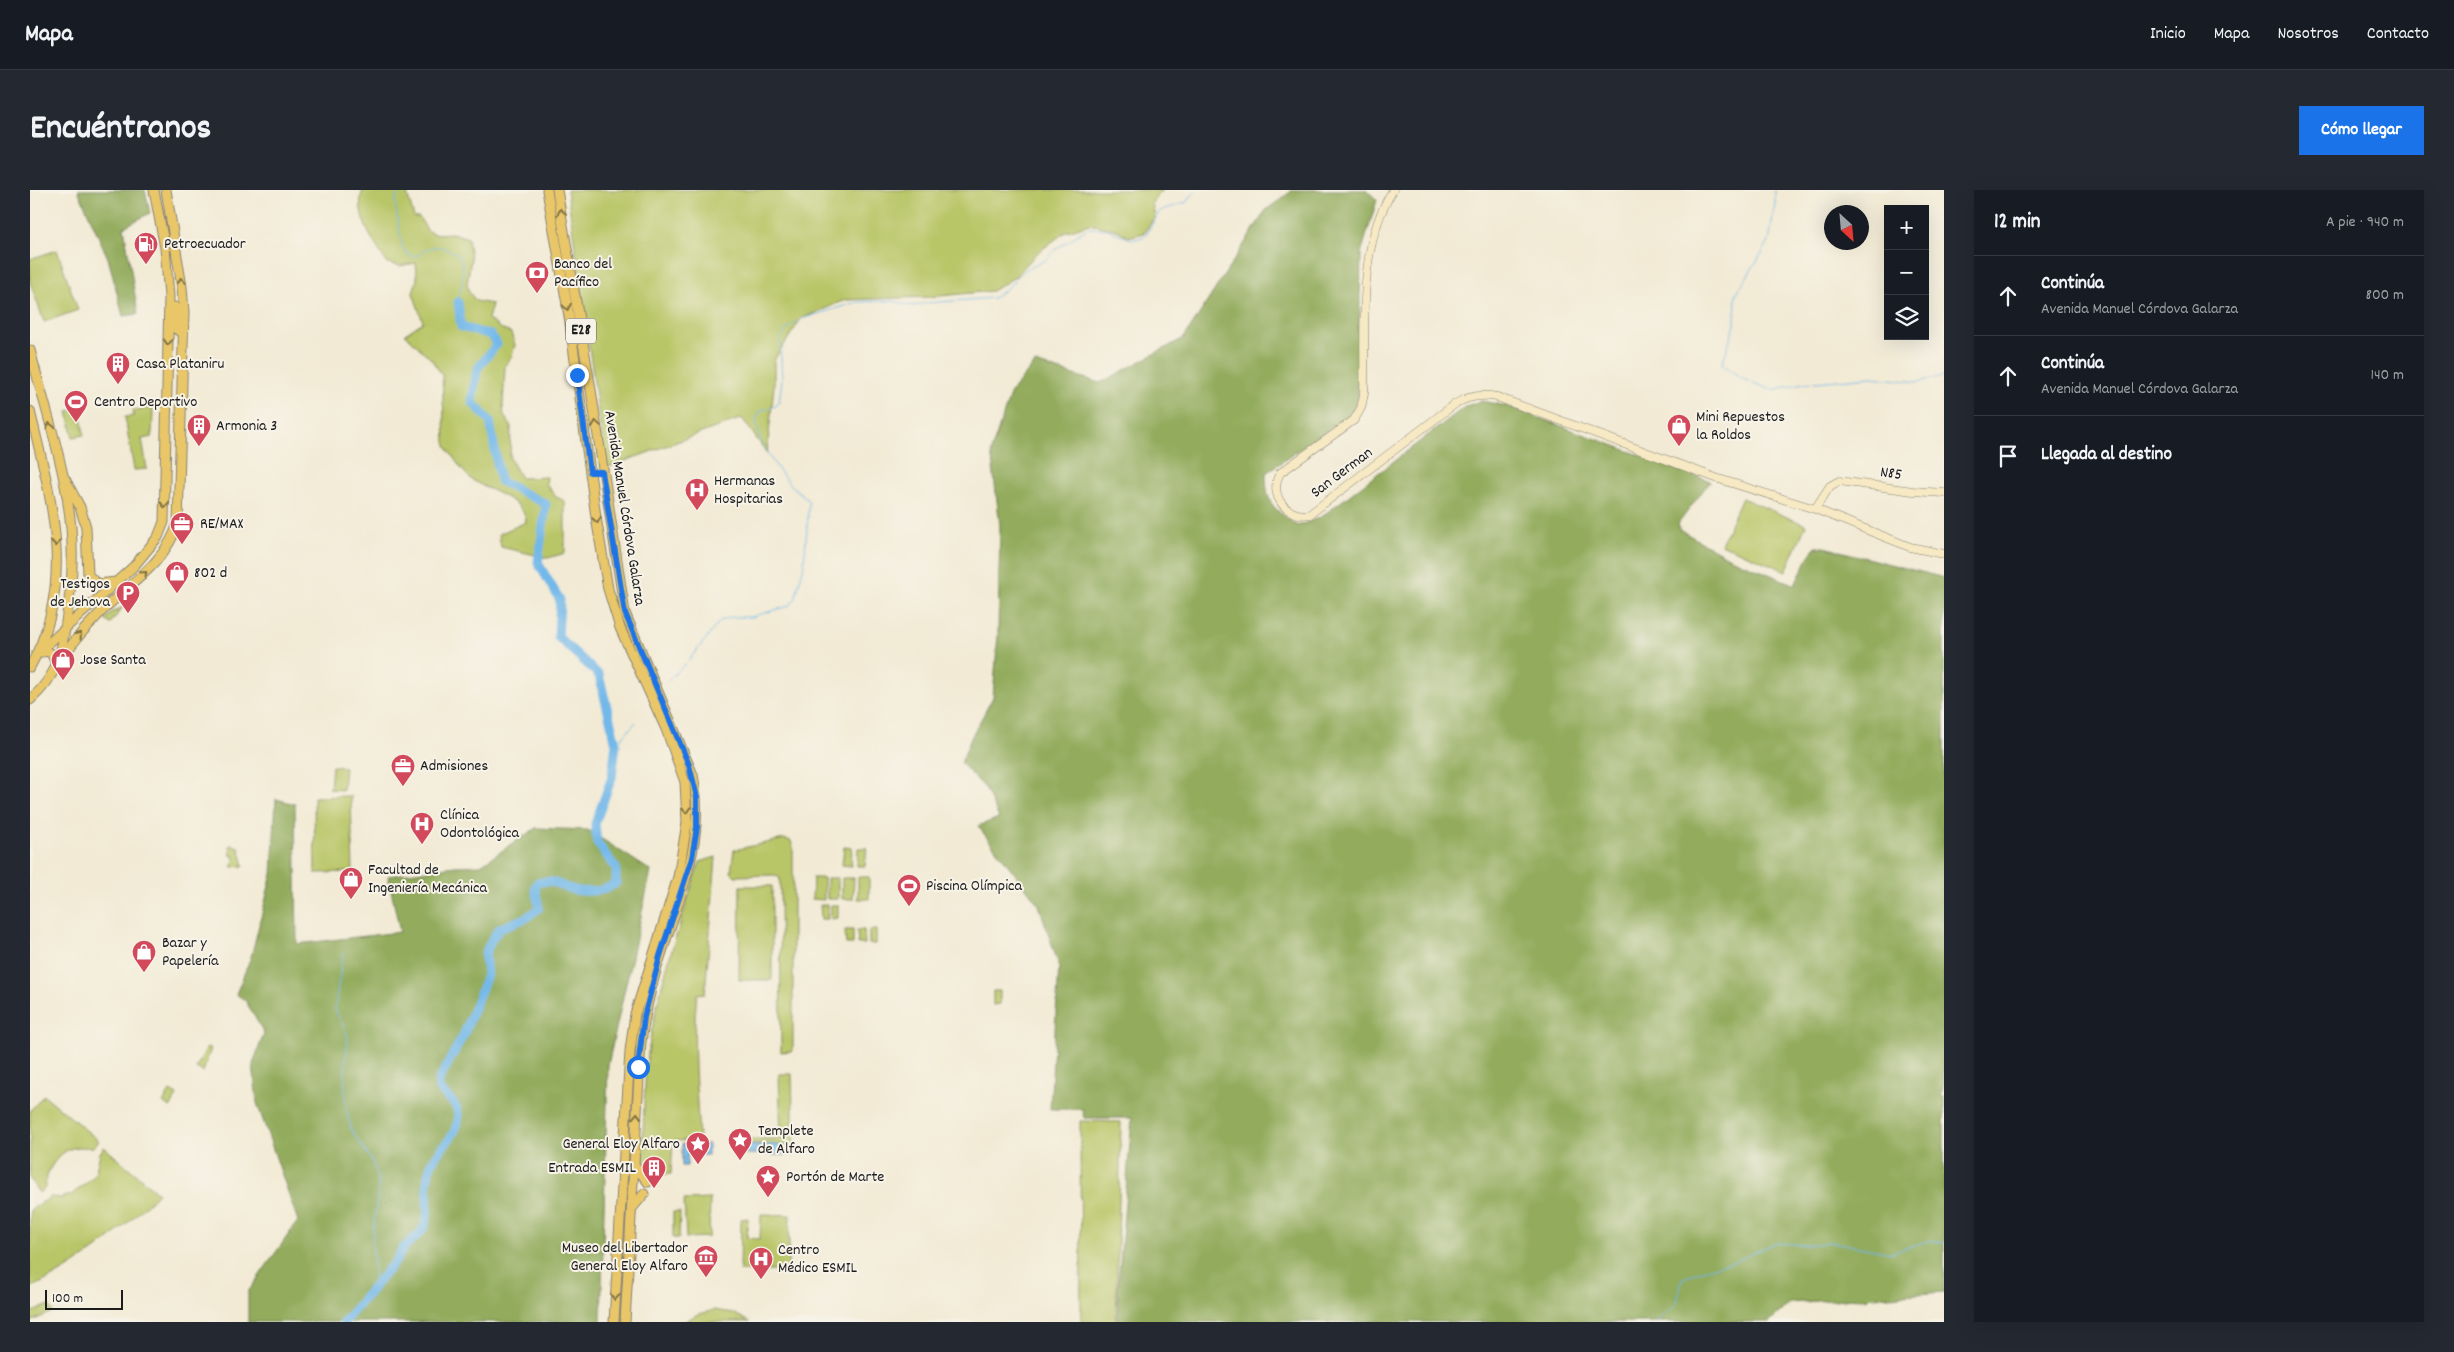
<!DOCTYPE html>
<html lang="es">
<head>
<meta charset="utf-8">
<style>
	:root { --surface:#171b24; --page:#242831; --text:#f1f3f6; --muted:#9ea1a6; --line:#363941; --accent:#1a73e8 }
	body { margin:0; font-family:Dekko,sans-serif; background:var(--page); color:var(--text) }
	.controls { position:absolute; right:15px; top:15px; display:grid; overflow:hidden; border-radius:0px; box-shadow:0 5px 20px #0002 }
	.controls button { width:45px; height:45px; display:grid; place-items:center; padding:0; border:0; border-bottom:1px solid var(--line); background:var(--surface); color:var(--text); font:25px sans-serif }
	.compass { position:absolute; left:1794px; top:15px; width:45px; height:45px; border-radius:50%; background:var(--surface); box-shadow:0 5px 20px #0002; rotate:154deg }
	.scale { position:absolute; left:15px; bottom:12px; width:78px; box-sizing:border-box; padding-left:5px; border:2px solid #1c1c1c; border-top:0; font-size:14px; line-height:18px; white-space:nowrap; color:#1c1c1c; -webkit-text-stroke:4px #f7f3e8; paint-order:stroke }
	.stop { position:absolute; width:15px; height:15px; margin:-11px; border:4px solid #1a73e8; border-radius:50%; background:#fff }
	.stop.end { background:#1a73e8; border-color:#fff; box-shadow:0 1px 5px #0008 }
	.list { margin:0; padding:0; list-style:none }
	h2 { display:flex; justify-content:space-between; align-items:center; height:65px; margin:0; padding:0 20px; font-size:21px }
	h2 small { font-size:16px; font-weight:400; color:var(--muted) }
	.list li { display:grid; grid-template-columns:32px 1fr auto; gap:15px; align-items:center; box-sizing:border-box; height:80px; padding:0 20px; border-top:1px solid var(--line) }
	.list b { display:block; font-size:19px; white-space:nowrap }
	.list p { margin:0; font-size:16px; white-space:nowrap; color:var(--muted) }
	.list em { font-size:16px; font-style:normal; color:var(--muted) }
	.icon { flex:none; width:28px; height:28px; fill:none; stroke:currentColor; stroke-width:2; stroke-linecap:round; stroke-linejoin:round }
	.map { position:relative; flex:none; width:1914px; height:1132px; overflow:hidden; border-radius:0px }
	header { display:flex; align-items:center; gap:30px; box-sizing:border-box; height:70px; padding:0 25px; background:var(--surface); border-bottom:1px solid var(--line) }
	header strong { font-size:24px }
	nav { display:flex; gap:28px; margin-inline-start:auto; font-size:18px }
	.intro { display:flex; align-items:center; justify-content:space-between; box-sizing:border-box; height:120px; padding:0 30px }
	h1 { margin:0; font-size:35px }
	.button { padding:12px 22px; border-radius:0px; background:var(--accent); color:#fff; font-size:18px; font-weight:700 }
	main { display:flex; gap:30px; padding:0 30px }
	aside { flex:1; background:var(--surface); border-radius:0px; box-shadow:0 5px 20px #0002 }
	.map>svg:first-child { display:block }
</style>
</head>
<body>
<header>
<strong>Mapa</strong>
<nav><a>Inicio</a><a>Mapa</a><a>Nosotros</a><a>Contacto</a></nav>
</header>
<div class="intro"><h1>Encuéntranos</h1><a class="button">Cómo llegar</a></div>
<main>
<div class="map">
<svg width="1914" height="1132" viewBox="0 0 1914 1132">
	<rect width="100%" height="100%" fill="#f7f3e8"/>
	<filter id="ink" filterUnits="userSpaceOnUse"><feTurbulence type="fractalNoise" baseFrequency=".02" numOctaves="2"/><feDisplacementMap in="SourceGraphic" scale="10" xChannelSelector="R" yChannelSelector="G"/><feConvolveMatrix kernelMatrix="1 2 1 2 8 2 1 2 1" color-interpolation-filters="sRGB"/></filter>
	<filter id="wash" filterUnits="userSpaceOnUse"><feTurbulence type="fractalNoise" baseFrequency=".0096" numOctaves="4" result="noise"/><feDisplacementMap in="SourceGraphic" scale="20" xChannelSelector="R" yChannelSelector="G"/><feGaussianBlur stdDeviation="1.12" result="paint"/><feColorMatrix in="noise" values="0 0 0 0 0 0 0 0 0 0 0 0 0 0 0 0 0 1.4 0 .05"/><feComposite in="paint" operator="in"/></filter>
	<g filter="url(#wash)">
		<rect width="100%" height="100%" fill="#f2ead4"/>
		<path fill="#b9c668" stroke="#6a7142" d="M333 0H376L384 27H389L397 40 404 44 422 43 438 48 441 69 437 94 439 102 446 111 462 114 458 129 470 138 481 143 485 155 482 166 475 176 473 216 474 226 481 236 480 268 491 288 517 287 516 294 526 307 535 311V363L518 368 471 357 469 344 496 332C495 308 456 301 441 289 431 280 424 268 417 258L415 252 412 185 401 169 375 144 393 132 383 103 387 89 386 73 370 76 357 73C345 54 323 24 333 0Z
			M537 0H1132L1122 13 1125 27 1114 43 1098 47 1087 40 1059 34 1035 42 1006 64 985 87 962 101 899 107 815 110 771 129 744 170V195L737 263 712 228 576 278Z
			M27 60 48 120 14 132 0 92V69Z
			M123 218 122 247 112 249 117 279 104 280 95 227 104 226 103 220Z
			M50 219 54 245 43 247 38 221Z
			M1712 308 1776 335 1756 381 1691 354Z
			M93 417 80 434 75 430 81 423Z
			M302 576 315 577 313 600 300 599Z
			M321 606 323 682 285 683 284 607Z
			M754 649 761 651 763 658V861L751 862 750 688 744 685 705 686 701 682 704 660Z
			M200 655 209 657 214 676 202 677 205 666H201Z
			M814 657 822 658 821 676 812 675Z
			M828 658H837L835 676H827Z
			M686 667 675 803 667 804C661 853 667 901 669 950L643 951 641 984 622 985 613 979 612 973C614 937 613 899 618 863 627 800 648 740 667 680L670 672Z
			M828 687H839V709H828Z
			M783 688H794V710L782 709Z
			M797 688H808V709H797Z
			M812 688H824L823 709H812Z
			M710 696H742V790H709Z
			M790 715H797L798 729H791Z
			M801 715H808V728L801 729Z
			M815 740H823V754H816Z
			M827 740H834L835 754H828Z
			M839 740H846V754H839Z
			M963 801H970V814L963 815Z
			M177 857 181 859 173 882 166 878Z
			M749 884H762L764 965 756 964V955L716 954 715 964 707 967 706 949H751Z
			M140 901 147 905 141 917 133 913Z
			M14 905 69 951 63 957C56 958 49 956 43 958 29 961 13 984 16 997L9 1003 0 989V921Z
			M1050 931 1091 932 1086 1132H1051Z
			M74 957 128 1003C92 1041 48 1077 0 1098V1020L21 1007 30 1008 41 1005 55 994 65 985 70 963Z
			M680 1009 679 1047 656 1048 654 1010Z
			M643 1022H650L649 1048H643Z
			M731 1024 760 1025 758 1081H710L711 1029 718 1028 717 1048 730 1049Z
			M19 1115 23 1122 0 1132V1123Z
			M684 1120 703 1123 720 1132H654L666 1125Z"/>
		<path fill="#92ab5c" stroke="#57643c" d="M48 0H115L120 23 94 37 108 124 93 126 78 68Z
			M1263 0H1337L1347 10 1331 63 1328 207 1322 221 1313 229 1236 283C1236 316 1243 317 1267 336L1291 327 1436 216 1451 211 1477 216 1680 291 1648 334 1650 340 1698 367 1765 395 1780 364 1786 357H1794L1914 388V893L1911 905 1914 906V1102L1760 1113 1739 1132H1088V1098L1102 928H1054L1052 919H1020L1029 776 1009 715 948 636 969 628 955 598 931 573 941 548 963 507 968 444 970 336 961 261 981 202 1005 173 1070 193 1154 148 1236 20Z
			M246 609 265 614 267 754 370 742 358 686 425 676 451 675 506 638 558 640 621 681 578 875 571 1132H218V1102L268 1031 227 913 223 874 234 843 215 810 206 804 221 767 242 684Z"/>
		<path fill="#72b8e9" stroke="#476a82" d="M652 954H678V965H657V976H652Z
			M716 954 755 955V965L716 964Z"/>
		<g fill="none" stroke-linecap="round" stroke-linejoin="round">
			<path stroke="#72b8e9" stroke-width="1" d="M369 0 365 12 372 56 376 63 384 67C391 64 396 58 404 57 410 56 414 58 419 60 442 68 431 95 428 112
				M1745 0V13L1739 52 1706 104 1705 135 1692 174 1713 189 1742 200 1774 193 1841 187 1888 192 1914 186
				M638 491 659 470 690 431 702 427H721L759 416 765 409 774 375 779 312C775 306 768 302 762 296 747 279 728 254 726 231L730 221 746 216 749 212 752 189 750 150 756 140 771 129 827 112 862 111 883 116 896 113 963 108 975 100 995 80 1016 70 1023 61 1058 38 1077 39 1103 50 1115 46 1130 21 1157 12 1166 0
				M586 554 606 532
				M313 763 305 819 318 846 314 886 316 917 321 939 343 973 349 994 342 1050 345 1093
				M1627 1132 1647 1113 1652 1089 1669 1081 1706 1071 1745 1053 1776 1055 1803 1052 1861 1063 1901 1050 1914 1053"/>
			<path stroke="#72b8e9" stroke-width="9" d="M314 1132 368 1068C372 1053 388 1050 394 1037 403 1018 391 995 402 973 409 957 431 944 428 924 426 910 416 908 409 898V890L434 844 457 785 455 764 462 749 470 738 496 728 509 718 505 697 507 693C526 688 528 697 545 700 557 703 576 701 586 693V678L567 653 565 634 582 587 586 554 569 485 528 447 530 410 508 373 516 314 470 291 460 231 442 212 447 179 467 154 461 145 431 137 428 112"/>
		</g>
	</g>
	<g filter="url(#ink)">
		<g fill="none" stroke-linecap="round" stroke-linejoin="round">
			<defs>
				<path id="secondary" d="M1363 0C1326 59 1336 137 1334 204L1331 218 1324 230 1250 283C1238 304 1256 329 1280 324L1425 214C1438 206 1452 204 1467 207L1686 288 1785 319 1880 357 1914 364
					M1785 319 1800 296 1809 291 1883 301 1914 303"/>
				<path id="primary" d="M517 0 539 126 566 327 578 399 590 438 636 539 655 592 657 633 648 687 605 824 600 861 584 1132
					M527 0 561 200 595 423 663 585C676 649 651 702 632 762 622 791 615 822 611 852L595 1132
					M145 117V138L149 141 153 140
					M0 160C18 230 45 303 42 376 42 393 39 409 37 425 32 462 29 485 0 510
					M0 221C21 308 47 393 0 477
					M34 287 50 317 56 337 58 385 67 394 86 392
					M8 463 104 376 128 347 134 332 139 106 135 58 124 0
					M8 463 17 461 22 464 27 477
					M27 477C40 454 57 436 76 417 103 392 137 370 148 333L154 122 152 97 136 0
					M606 977 618 992
					M603 1017 614 1004"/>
			</defs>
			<use href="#secondary" stroke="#878378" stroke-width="9"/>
			<use href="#primary" stroke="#878378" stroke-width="11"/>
			<use href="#secondary" stroke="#f6e9c3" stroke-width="8"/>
			<use href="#primary" stroke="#e9c769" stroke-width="9"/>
		</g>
		<defs><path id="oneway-chevron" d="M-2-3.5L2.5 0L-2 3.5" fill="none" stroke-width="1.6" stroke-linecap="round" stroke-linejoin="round" transform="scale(1.25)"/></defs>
		<g stroke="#827242">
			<use href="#oneway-chevron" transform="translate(531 22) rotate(-99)"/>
			<use href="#oneway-chevron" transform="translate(151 91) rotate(-98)"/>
			<use href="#oneway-chevron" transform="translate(537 117) rotate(81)"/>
			<use href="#oneway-chevron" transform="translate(138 152) rotate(91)"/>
			<use href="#oneway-chevron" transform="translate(566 234) rotate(-98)"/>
			<use href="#oneway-chevron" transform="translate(20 236) rotate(-105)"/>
			<use href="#oneway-chevron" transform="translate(135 315) rotate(91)"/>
			<use href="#oneway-chevron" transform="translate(567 330) rotate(81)"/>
			<use href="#oneway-chevron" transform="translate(26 353) rotate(87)"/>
			<use href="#oneway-chevron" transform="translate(114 384) rotate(-42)"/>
			<use href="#oneway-chevron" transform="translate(49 445) rotate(-48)"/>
			<use href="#oneway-chevron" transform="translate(656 620) rotate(87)"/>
			<use href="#oneway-chevron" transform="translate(607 926) rotate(-88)"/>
			<use href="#oneway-chevron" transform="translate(585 1107) rotate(93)"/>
		</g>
	</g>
	<g fill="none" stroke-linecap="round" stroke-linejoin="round" filter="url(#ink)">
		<path stroke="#1a73e8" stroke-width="6" d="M547 185 560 282H572L595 423 659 575 667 607V637L662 668 630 766 614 827 608 877"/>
	</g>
	<defs>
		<symbol id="fuel-pin" viewBox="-11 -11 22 30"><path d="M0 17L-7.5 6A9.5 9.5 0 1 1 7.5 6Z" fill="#d1495b" stroke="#f7f3e8"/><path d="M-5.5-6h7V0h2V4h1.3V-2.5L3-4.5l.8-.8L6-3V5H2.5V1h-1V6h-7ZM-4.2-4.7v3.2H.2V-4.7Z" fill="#fff"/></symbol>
		<symbol id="bank-pin" viewBox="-11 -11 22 30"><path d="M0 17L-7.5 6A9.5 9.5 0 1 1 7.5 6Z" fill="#d1495b" stroke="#f7f3e8"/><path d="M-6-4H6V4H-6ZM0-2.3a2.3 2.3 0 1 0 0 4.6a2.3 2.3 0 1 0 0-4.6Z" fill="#fff"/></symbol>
		<symbol id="building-pin" viewBox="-11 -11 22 30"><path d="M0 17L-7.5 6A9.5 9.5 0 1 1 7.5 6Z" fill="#d1495b" stroke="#f7f3e8"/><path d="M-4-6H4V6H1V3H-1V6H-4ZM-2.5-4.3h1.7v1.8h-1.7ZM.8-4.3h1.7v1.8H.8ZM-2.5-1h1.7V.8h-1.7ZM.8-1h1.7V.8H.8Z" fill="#fff"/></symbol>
		<symbol id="stadium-pin" viewBox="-11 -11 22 30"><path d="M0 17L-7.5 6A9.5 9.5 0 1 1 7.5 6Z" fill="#d1495b" stroke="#f7f3e8"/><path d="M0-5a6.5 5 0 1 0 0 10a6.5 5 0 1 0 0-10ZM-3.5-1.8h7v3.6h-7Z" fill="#fff"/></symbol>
		<symbol id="shop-pin" viewBox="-11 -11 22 30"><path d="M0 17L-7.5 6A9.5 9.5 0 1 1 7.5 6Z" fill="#d1495b" stroke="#f7f3e8"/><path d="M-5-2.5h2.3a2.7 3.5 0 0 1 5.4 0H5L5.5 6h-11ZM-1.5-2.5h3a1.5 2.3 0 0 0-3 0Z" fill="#fff"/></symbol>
		<symbol id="hospital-pin" viewBox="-11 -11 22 30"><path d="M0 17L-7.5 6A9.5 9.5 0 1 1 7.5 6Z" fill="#d1495b" stroke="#f7f3e8"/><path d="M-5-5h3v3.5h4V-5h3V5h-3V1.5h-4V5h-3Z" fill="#fff"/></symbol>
		<symbol id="office-pin" viewBox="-11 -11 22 30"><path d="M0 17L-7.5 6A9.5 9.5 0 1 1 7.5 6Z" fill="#d1495b" stroke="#f7f3e8"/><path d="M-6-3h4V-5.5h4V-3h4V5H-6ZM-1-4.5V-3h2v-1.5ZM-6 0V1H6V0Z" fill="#fff"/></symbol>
		<symbol id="parking-pin" viewBox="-11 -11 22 30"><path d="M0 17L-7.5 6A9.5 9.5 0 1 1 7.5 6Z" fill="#d1495b" stroke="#f7f3e8"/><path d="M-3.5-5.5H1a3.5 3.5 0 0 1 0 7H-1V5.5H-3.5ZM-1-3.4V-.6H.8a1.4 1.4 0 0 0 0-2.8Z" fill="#fff"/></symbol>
		<symbol id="sight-pin" viewBox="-11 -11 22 30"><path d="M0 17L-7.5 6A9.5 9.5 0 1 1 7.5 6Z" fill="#d1495b" stroke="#f7f3e8"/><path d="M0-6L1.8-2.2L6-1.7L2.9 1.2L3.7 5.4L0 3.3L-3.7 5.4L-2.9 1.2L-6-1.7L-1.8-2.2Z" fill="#fff"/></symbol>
		<symbol id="museum-pin" viewBox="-11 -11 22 30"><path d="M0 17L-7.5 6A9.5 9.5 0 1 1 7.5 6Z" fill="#d1495b" stroke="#f7f3e8"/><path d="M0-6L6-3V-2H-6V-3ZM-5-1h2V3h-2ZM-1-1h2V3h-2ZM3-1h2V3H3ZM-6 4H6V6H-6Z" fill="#fff"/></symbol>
	</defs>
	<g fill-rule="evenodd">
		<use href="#fuel-pin" x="102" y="40" width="28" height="38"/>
		<use href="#bank-pin" x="493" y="69" width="28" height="38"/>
		<use href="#building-pin" x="74" y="160" width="28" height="38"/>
		<use href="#stadium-pin" x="32" y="198" width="28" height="38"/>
		<use href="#building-pin" x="155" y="222" width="28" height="38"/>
		<use href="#shop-pin" x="1635" y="222" width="28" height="38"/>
		<use href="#hospital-pin" x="653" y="286" width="28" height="38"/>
		<use href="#office-pin" x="138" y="320" width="28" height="38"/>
		<use href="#shop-pin" x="133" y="369" width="28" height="38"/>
		<use href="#parking-pin" x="84" y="389" width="28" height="38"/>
		<use href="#shop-pin" x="19" y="456" width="28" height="38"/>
		<use href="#office-pin" x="359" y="562" width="28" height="38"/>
		<use href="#hospital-pin" x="378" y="620" width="28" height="38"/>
		<use href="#shop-pin" x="307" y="675" width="28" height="38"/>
		<use href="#stadium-pin" x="865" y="682" width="28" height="38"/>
		<use href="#shop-pin" x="100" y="748" width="28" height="38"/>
		<use href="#sight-pin" x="696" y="936" width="28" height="38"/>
		<use href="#sight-pin" x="654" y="940" width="28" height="38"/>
		<use href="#building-pin" x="610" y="964" width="28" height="38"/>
		<use href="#sight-pin" x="724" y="973" width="28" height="38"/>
		<use href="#museum-pin" x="662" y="1053" width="28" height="38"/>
		<use href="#hospital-pin" x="717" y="1055" width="28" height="38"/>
	</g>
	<g text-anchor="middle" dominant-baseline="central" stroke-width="4" stroke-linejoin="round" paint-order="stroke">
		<rect fill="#f7f3e8" stroke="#5e5c59" stroke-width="1" x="536" y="128.5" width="30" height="25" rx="4"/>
		<g font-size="15" font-weight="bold" fill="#1c1c1c">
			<text x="551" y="141">E28</text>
		</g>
		<g font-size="16" fill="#1c1c1c" stroke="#f7f3e8" text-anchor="start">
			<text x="134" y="54">Petroecuador</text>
			<text x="524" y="74">Banco del<tspan x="524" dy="18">Pacífico</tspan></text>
			<text x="106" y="174">Casa Plataniru</text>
			<text x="64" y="212">Centro Deportivo</text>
			<text x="1666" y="227">Mini Repuestos<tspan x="1666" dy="18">la Roldos</tspan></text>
			<text x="186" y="236">Armonia 3</text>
			<text x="684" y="291">Hermanas<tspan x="684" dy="18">Hospitarias</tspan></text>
			<text x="170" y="334">RE/MAX</text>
			<text x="164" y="383">802 d</text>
			<text x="80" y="394" text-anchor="end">Testigos<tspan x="80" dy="18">de Jehova</tspan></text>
			<text x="50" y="470">Jose Santa</text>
			<text x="390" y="576">Admisiones</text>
			<text x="410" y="625">Clínica<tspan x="410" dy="18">Odontológica</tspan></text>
			<text x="338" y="680">Facultad de<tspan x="338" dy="18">Ingeniería Mecánica</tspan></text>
			<text x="896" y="696">Piscina Olímpica</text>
			<text x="132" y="753">Bazar y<tspan x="132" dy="18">Papelería</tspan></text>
			<text x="728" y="941">Templete<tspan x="728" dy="18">de Alfaro</tspan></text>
			<text x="650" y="954" text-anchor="end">General Eloy Alfaro</text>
			<text x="606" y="978" text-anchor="end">Entrada ESMIL</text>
			<text x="756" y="987">Portón de Marte</text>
			<text x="658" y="1058" text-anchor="end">Museo del Libertador<tspan x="658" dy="18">General Eloy Alfaro</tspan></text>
			<text x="748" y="1060">Centro<tspan x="748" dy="18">Médico ESMIL</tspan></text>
		</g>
		<g font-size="16" fill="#1c1c1c" stroke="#f7f3e8">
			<text transform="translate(1312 283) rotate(-37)">San German</text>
			<text transform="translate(1861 284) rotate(8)">N85</text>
			<text transform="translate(594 318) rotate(81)">Avenida Manuel Córdova Galarza</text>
		</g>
	</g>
</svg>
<div class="controls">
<button>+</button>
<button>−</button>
<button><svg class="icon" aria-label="layers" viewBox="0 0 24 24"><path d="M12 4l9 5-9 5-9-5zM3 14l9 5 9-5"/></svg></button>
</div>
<svg class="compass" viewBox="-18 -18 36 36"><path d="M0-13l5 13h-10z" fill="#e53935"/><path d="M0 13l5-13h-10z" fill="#9ea1a6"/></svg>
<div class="scale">100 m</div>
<div class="stop" style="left:608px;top:877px"></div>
<div class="stop end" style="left:547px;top:185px"></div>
</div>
<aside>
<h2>12 min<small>A pie · 940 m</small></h2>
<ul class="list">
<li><svg class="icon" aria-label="ahead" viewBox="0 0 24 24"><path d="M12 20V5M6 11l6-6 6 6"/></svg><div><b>Continúa</b><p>Avenida Manuel Córdova Galarza</p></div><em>800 m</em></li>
<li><svg class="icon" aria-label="ahead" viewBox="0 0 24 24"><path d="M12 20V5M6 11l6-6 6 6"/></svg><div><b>Continúa</b><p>Avenida Manuel Córdova Galarza</p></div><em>140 m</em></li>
<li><svg class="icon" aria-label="arrive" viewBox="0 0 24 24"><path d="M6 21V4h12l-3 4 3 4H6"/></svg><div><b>Llegada al destino</b></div></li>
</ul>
</aside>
</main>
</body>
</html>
